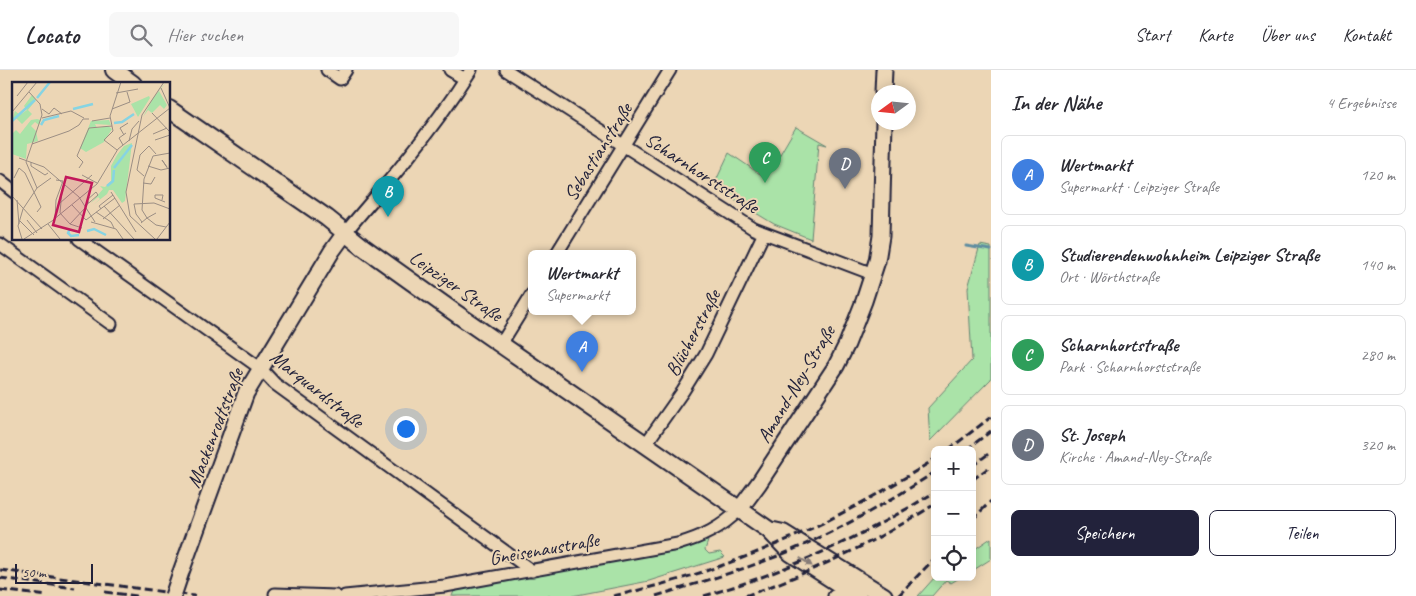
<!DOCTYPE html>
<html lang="de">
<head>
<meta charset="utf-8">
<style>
	:root { --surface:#fff; --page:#f7f7f7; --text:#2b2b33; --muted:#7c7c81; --line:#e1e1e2; --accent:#22223b }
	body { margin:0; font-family:Caveat,sans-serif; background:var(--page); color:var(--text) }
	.controls { position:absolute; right:15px; bottom:15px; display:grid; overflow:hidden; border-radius:8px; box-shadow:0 2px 12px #0003 }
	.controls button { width:45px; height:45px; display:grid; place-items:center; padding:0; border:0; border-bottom:1px solid var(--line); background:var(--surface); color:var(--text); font:25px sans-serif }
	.compass { position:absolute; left:871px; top:15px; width:45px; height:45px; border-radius:50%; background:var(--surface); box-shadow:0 2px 12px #0003; rotate:255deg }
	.scale { position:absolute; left:15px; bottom:12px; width:78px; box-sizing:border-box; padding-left:5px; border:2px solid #22223b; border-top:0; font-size:14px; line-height:18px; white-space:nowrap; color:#22223b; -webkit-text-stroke:4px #ecd6b5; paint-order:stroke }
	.you { position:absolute; left:405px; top:358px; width:18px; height:18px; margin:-12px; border:4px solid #fff; border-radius:50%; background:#1a73e8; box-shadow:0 0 0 8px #1a73e833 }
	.badge { display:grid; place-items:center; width:32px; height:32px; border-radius:50%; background:var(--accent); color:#fff; font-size:16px; font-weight:700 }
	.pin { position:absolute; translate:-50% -41px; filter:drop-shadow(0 1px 2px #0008) }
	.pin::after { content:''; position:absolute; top:26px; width:18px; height:15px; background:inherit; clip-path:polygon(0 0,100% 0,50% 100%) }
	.popup { position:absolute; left:528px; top:180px; width:108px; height:65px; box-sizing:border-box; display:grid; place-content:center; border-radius:8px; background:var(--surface); filter:drop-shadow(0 1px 4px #0005); font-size:16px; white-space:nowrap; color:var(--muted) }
	.popup b { font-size:19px; color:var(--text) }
	.popup::after { content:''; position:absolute; left:50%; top:100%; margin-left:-10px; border:10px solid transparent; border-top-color:var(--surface) }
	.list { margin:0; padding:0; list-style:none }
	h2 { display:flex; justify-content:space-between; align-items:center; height:65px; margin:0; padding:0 20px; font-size:21px }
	h2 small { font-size:16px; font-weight:400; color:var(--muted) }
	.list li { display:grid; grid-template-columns:32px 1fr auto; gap:15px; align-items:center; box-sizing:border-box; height:80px; margin:0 10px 10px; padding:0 10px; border:1px solid var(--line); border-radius:8px }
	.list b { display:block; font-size:19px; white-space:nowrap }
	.list p { margin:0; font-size:16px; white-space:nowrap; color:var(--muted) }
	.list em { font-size:16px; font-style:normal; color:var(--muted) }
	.actions { display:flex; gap:10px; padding:15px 20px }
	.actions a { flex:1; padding:11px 0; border:1px solid var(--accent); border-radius:8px; text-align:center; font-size:18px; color:var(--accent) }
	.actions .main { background:var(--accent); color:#fff }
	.icon { flex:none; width:28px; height:28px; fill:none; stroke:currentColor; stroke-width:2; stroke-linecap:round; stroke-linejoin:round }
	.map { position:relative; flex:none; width:991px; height:526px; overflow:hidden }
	header { display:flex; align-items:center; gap:30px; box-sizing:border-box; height:70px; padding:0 25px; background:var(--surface); border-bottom:1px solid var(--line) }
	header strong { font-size:24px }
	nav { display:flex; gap:28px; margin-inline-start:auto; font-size:18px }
	.search { width:350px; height:45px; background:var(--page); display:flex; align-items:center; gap:12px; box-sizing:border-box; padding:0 18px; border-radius:8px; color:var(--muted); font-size:19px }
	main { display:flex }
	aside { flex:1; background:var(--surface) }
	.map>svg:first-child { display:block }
</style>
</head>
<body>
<header>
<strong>Locato</strong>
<div class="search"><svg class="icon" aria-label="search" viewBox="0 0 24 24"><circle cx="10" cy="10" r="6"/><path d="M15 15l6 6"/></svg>Hier suchen</div>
<nav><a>Start</a><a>Karte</a><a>Über uns</a><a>Kontakt</a></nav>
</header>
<main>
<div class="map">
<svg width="991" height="526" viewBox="0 0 991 526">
	<rect width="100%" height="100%" fill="#ecd6b5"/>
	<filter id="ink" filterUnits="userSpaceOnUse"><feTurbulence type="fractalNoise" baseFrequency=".02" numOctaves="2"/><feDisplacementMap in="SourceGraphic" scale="10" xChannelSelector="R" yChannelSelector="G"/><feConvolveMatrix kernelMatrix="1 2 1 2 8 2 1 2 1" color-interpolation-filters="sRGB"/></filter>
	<g filter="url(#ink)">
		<path fill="#aae3a8" stroke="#668272" d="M796 57 827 75 819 73 811 169 774 154 713 117 729 83 766 108Z
			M980 175 991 177V309L930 371 928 338 972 290 968 218Z
			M991 468V489L972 501V481Z
			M708 471 705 480 709 484 720 482 725 487 649 511 572 526H452L455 519Z
			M935 507H961L951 513 946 510 932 526H918Z"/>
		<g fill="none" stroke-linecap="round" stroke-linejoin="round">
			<path stroke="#5e8da0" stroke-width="3" d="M966 176 991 180"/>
			<defs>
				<path id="minor" d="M327 0 340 9 346 0
					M450 0 465 9
					M506 0 754 159 873 204
					M0 111 14 122
					M345 163C364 139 384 118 403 94 427 64 450 33 471 0
					M79 169 260 298 275 314 532 501
					M0 174 111 254
					M557 183 670 0
					M501 274 532 224
					M645 375 683 321 706 284 764 163
					M275 524 336 526
					M345 526 445 516 678 474C702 467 721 458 739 440
					M834 526 849 519"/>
				<path id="tertiary" d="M883 22 884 0
					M739 440 759 413 836 296 847 274 864 231 877 191 881 166 884 52
					M181 502 246 323 332 181 345 163"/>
				<path id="secondary" d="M114 0 133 14
					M169 39 327 148 363 177 454 242 769 460 791 483 858 526
					M774 461 783 463 884 526"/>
			</defs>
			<use href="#minor" stroke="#22223b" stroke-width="15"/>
			<use href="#tertiary" stroke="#22223b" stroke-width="19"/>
			<use href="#secondary" stroke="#22223b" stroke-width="20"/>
			<use href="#minor" stroke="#ecd6b5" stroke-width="11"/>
			<use href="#tertiary" stroke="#ecd6b5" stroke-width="15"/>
			<use href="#secondary" stroke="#ecd6b5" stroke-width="16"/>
			<path stroke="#22223b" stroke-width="3" stroke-dasharray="8 4" stroke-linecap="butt" d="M948 380 991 347
				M966 380 991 361
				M972 396 991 382
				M972 410 991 396
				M972 450 991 431
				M0 500 195 526
				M0 508 75 518
				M0 520 47 526
				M105 522 137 526
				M613 526C731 501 834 454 935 389
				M656 526C701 512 747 499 790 481 841 459 889 432 935 402
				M704 526C786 502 862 467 935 422
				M745 526C812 502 876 472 935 434
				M898 526 935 488"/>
			<defs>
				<path id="tertiary-bridge" d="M173 526 181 502"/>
			</defs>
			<use href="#tertiary-bridge" stroke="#22223b" stroke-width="19" stroke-linecap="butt"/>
			<use href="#tertiary-bridge" stroke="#ecd6b5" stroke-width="15"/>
		</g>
		<defs><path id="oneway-solid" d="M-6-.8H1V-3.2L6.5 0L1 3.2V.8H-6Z" transform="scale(1.25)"/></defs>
		<use fill="#877c78" href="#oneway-solid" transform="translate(806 492) rotate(33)"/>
	</g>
	<g text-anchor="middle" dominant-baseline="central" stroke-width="4" stroke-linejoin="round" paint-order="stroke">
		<g font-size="20" fill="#22223b" stroke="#ecd6b5">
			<text transform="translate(598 82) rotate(-58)">Sebastianstraße</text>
			<text transform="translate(702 103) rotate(33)">Scharnhorststraße</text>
			<text transform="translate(456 216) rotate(35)">Leipziger Straße</text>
			<text transform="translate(693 263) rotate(-62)">Blücherstraße</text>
			<text transform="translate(796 314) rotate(-59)">Amand-Ney-Straße</text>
			<text transform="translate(317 319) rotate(38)">Marquardstraße</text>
			<text transform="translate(215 358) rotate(-69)">Mackenrodtstraße</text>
			<text transform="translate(544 479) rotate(-10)">Gneisenaustraße</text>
		</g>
	</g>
	<g transform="translate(12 12)">
		<rect width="158" height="158" fill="#ecd6b5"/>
		<path d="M155 0 147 9 155 23 152 27 148 23 140 31 136 28 131 35 141 16 150 5ZM20 13 24 18 16 28 20 32 10 42 4 36 0 39 3 29 8 33 15 28 12 24ZM137 14 138 16 126 35 119 22ZM25 37 29 38 27 43 23 40 19 44 24 49 26 59 15 62 14 77 0 72V52L4 48 8 52 19 38ZM97 38 99 43 83 42 85 46 96 44 100 47 92 60 74 70 68 66 79 39ZM120 61 113 119 110 121 101 108H97L95 112 81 123 88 117 86 115 79 121 91 107 88 104 93 105 99 99V84L105 73 112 64Z" fill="#aae3a8"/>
		<path fill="none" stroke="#86d4e3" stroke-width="2.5" d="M25 16 38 0M61 27 81 22M0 39 23 18M102 41 110 40 122 32M29 43 32 38 47 34M102 86 120 63M95 104 101 99 102 88M58 147 56 151 59 154 67 153M75 149 82 147 94 153"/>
		<path fill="none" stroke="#9b8e84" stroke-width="1" d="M149 6 158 26M104 11 126 7M5 14 16 0M30 27 37 32 42 26 50 32M100 27 118 20 115 10M0 30 25 0M140 31 158 50M30 36 59 29 72 36M80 39 98 36M141 52 155 46M112 53 108 46 116 41M143 58 158 53M117 59 120 47 127 39M20 62 57 49 67 43 71 37H77M111 63 107 56 114 51M105 68 92 58 101 49 98 34 109 0M7 76 32 85 67 115 83 140M19 80V84L33 93 36 91M136 84 149 88 158 86M155 85 150 78 156 87M67 86 71 80 65 74 77 46 100 44M70 93 85 101M132 94 125 88 128 73 137 64 144 72M2 96 7 86 13 91 29 125 25 130M131 101 139 102 143 95M25 106 39 96M50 108 48 131 58 142 70 146M99 110 124 150M0 114 30 147M5 118 7 142M150 118 151 113H143V116L153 120M48 121 80 93M60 123 74 138 103 116M73 124 78 120 86 113 84 110 75 118 77 121M92 124 122 157M89 127 87 124 101 113M84 130 99 140 102 146M144 131 135 136 130 128 132 97 141 74 158 71M43 137 44 118 51 99 44 98M91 137 108 123M15 138 25 151M41 138 85 102 106 67 158 26M8 139 22 153M79 140 104 147 111 157M130 140 124 132 122 122 142 121 158 127M129 141 135 136 144 143 154 145M36 142 48 157M58 142 74 125M10 157 6 144 11 127 25 106 14 80 30 33 28 22 17 10M12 157 43 137M143 157 118 134 114 110 130 33 152 0M145 157 158 140"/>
		<path fill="#c2185b" fill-opacity="0.15" stroke="#c2185b" stroke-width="2.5" d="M54 95 80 101 67 150 41 143Z"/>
		<rect width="158" height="158" fill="none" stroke="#22223b" stroke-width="2.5"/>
	</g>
</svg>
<div class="controls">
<button>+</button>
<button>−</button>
<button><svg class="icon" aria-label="locate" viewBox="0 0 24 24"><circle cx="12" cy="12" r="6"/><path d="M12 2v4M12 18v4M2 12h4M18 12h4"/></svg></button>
</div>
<svg class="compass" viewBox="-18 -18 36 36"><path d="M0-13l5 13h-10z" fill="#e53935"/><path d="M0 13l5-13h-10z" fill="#7c7c81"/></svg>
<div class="scale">50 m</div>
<div class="you"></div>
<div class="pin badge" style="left:582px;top:302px;background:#3f7fe0">A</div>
<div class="popup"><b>Wertmarkt</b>Supermarkt</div>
<div class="pin badge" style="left:388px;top:147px;background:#0f9aa8">B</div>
<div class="pin badge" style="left:765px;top:113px;background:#2e9e5b">C</div>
<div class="pin badge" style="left:845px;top:119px;background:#6b7280">D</div>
</div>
<aside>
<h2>In der Nähe<small>4 Ergebnisse</small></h2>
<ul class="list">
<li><span class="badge" style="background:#3f7fe0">A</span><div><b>Wertmarkt</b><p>Supermarkt · Leipziger Straße</p></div><em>120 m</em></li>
<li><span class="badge" style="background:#0f9aa8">B</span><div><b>Studierendenwohnheim Leipziger Straße</b><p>Ort · Wörthstraße</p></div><em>140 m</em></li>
<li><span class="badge" style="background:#2e9e5b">C</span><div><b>Scharnhortstraße</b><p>Park · Scharnhorststraße</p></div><em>280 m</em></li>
<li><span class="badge" style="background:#6b7280">D</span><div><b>St. Joseph</b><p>Kirche · Amand-Ney-Straße</p></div><em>320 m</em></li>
</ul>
<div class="actions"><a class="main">Speichern</a><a>Teilen</a></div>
</aside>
</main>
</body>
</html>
